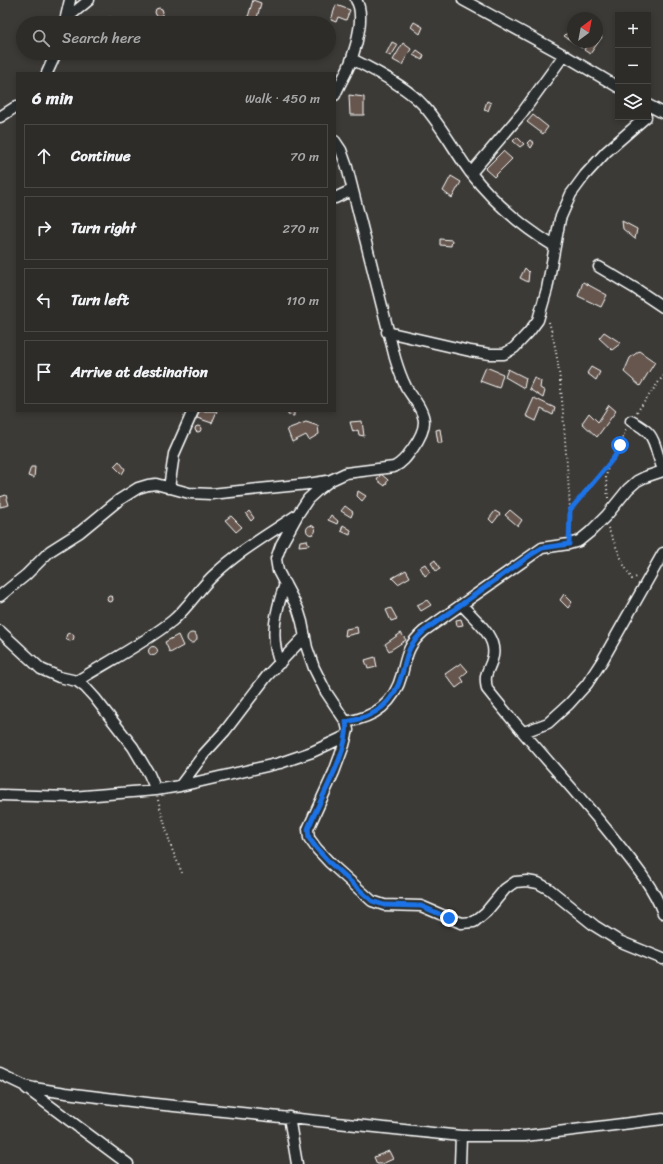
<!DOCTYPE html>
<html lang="en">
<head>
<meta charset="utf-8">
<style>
	:root { --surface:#2d2c29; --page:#393835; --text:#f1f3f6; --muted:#a7a7a8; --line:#484846 }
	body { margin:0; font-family:Sriracha,sans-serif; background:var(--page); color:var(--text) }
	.controls { position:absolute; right:12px; top:12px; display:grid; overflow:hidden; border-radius:0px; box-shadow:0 2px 6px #0003 }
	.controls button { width:36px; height:36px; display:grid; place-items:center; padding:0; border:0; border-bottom:1px solid var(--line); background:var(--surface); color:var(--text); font:20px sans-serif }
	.compass { position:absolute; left:567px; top:12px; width:36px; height:36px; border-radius:50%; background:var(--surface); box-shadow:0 2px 6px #0003; rotate:32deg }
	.stop { position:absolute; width:12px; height:12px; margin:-9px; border:3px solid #1a73e8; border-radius:50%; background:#fff }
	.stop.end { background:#1a73e8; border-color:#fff; box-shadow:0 1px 4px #0008 }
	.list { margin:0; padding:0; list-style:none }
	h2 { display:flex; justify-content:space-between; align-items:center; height:52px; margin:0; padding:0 16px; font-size:17px }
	h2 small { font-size:13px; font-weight:400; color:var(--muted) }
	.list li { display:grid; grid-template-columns:26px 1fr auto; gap:12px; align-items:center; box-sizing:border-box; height:64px; margin:0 8px 8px; padding:0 8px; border:1px solid var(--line); border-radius:0px }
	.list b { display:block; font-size:15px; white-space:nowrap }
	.list em { font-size:13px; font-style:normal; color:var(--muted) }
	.icon { flex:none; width:22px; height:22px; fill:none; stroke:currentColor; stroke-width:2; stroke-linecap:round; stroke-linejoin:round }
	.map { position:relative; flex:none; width:663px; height:1164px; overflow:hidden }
	.search { position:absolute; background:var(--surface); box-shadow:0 2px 6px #0003; left:16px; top:16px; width:320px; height:44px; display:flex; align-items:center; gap:10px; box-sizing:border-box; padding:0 14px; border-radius:22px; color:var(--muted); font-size:15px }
	.panel { position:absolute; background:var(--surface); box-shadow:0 2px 6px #0003; left:16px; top:72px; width:320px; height:340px; border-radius:0px }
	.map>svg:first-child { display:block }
</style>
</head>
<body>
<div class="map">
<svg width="663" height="1164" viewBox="0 0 663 1164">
	<rect width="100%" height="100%" fill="#3c3a37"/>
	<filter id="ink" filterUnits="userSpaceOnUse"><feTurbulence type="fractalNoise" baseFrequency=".025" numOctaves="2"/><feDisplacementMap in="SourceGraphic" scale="8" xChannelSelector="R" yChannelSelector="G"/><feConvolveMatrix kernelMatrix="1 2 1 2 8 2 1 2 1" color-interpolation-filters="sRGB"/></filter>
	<g filter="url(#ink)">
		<path fill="#66574d" stroke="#fff" d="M253 0 261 3 257 18 248 17Z
			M336 5 350 10 346 20 338 17 336 22 331 20Z
			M155 12a4 4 0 1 1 8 0a4 4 0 1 1-8 0Z
			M110 17 114 19 115 23H106L107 19Z
			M414 22 423 27 420 34 411 27Z
			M572 28 573 29V42H585L582 48 564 36Z
			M597 32 602 37 590 54 584 50 588 42H597Z
			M392 42 398 45 391 56 386 54Z
			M403 43 411 49 402 65 393 60Z
			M417 50 424 55 422 60 413 55Z
			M349 95 364 97V115H350Z
			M487 101 491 103 488 111 484 110Z
			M533 115 548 127 543 134 527 122Z
			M517 137 524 144 520 147 513 141Z
			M530 140 534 143 531 148 527 143Z
			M503 151 512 159 494 177 485 169Z
			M451 176 461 182 452 198 443 191Z
			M622 221 637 229 635 239 623 229Z
			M440 239 452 240 451 246 440 245Z
			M525 268 529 272 528 282 520 278Z
			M583 282 607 295 601 307 578 296Z
			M604 332 621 343 612 350 599 338Z
			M639 351 655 362 640 386 624 372 630 358Z
			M486 367 503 374 499 388 480 381Z
			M591 367 600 372 596 380 587 373Z
			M508 369 526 378 524 388 505 377Z
			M534 378 541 381 540 388 545 391 543 398 529 389Z
			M534 398 555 408 553 415 541 409 536 421 526 416Z
			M609 405 616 411 597 437 582 423 589 413 598 422Z
			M199 411H217L212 423 197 418Z
			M288 411H294V416L288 415Z
			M362 421 364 436 359 435 358 430 353 432 350 422Z
			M306 422 318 426 319 434 309 440 306 435 292 442 287 429Z
			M195 429a3 3 0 1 1 6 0a3 3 0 1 1-6 0Z
			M440 429 442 443H438L436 430Z
			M119 461 125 469 122 474 114 466Z
			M31 467H35L34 478 28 476Z
			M381 474 388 480 385 486 377 480Z
			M358 491 366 496 362 501 357 496Z
			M6 495 9 505 0 507V497Z
			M345 506 353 512 351 517 341 511Z
			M510 510 522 520 518 526 505 515Z
			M249 511 254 518 251 521 246 514Z
			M495 511 500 514 493 523 489 519Z
			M331 515 338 521 337 524 328 520Z
			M231 516 242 527 236 532 225 520Z
			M343 525 351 530 350 535 341 531Z
			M306.5 530a4.5 4.5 0 1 1 9 0a4.5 4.5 0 1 1-9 0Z
			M307 540 309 545 299 546 300 541Z
			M435 560 440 569 436 571 431 563Z
			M425 564 430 572 425 576 420 567Z
			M406 570 410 577 398 584 392 578Z
			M564 594 572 602 568 608 560 600Z
			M107 599a3 3 0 1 1 6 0a3 3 0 1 1-6 0Z
			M427 600 431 605 421 611 417 605Z
			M391 608 397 619 391 621 386 610Z
			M461 619 463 625 457 626 456 620Z
			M357 627 358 633 345 636 346 629Z
			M401 633 406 640 389 651 385 644Z
			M187 638a5 5 0 1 1 10 0a5 5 0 1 1-10 0Z
			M66 637a4 4 0 1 1 8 0a4 4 0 1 1-8 0Z
			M178 635 183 646 170 653 165 642Z
			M148.5 651a4.5 4.5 0 1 1 9 0a4.5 4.5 0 1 1-9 0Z
			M375 657 377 667 368 669 365 660Z
			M461 663 468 671 461 677 464 682 456 688 445 674Z
			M389 1151 393 1159 382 1164H377L374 1157Z"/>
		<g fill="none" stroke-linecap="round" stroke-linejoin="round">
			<defs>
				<path id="minor" d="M463 0 564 55 618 87
					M66 19 89 0
					M65 21 70 0
					M352 59C374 70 407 87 423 105 441 125 454 150 470 172 493 202 523 227 554 246
					M47 73 56 53
					M335 95C340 83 348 71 352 58 357 44 365 13 356 0
					M648 105 663 113
					M0 117 17 106
					M335 141 341 150 347 167 395 358C398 368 401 377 406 387 412 397 424 410 424 422 424 430 418 441 413 448 408 455 403 463 394 467L346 473 331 480 319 489 308 499 298 514 281 545 276 559 278 571 298 609 302 622 307 648 314 668 326 692 346 722 348 730 344 745 334 772 308 829 309 838 317 849 330 863 372 901 384 905 421 906 461 923 474 922 486 912 505 889 515 882 527 881 538 883 549 889 595 926 619 941 663 959
					M471 173 522 113 564 55
					M335 198 352 190
					M599 267 636 289 663 307
					M387 332 470 351 490 354H504L514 348 529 332 538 320 547 289 560 219 571 194 585 175 606 152 646 117
					M631 421C659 435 652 444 663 469
					M169 488 174 454 193 411
					M0 596 26 575 50 551 80 532 119 500 138 488 148 485 156 484 189 493 211 494 308 484 327 481
					M462 605C474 619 497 636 493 656 490 671 483 671 487 689 528 741 574 788 615 840 633 863 653 886 663 913
					M0 631 41 669 59 677 77 681 85 687 95 698 133 747 149 774 156 790
					M280 663C269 637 276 610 285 584
					M77 681C109 661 143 644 172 621 189 607 199 588 215 574 239 551 269 534 297 515
					M346 722C375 717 394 704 402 674 407 654 408 645 424 631L542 548 569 544 579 541 590 532 607 515 628 489 637 481 645 477 663 471
					M524 732 548 723 569 704 587 684 602 661 663 553
					M180 786 204 754 225 731 267 676 305 636
					M0 795 72 797 156 790 180 786 280 763 312 752 346 736
					M0 1074 25 1086 34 1088 66 1093 155 1104 461 1136H525L663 1119
					M26 1088 128 1164
					M289 1117 297 1164
					M460 1164 461 1136"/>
			</defs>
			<use href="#minor" stroke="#fff" stroke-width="13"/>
			<path stroke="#fff" stroke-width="2" stroke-dasharray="1 3" stroke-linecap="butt" d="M549 322C560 360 562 400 565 439 567 471 571 502 570 534
				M637 412 663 376
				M608 498 606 478 608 466
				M571 509 615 456 626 430
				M608 528 624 565 632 579 639 576
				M158 800 171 847 183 875"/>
			<use href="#minor" stroke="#2a2d2e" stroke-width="10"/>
		</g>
	</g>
	<g fill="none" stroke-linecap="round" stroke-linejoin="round" filter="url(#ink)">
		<path stroke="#1a73e8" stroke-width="5" d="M449 918 421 906 384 905 372 901 330 863 317 849 309 838 308 829C318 802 351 749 346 722 375 717 394 704 402 674 407 654 408 645 424 631L532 554 542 548 569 544 570 510 608 465 615 456 620 445"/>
	</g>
</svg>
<div class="controls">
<button>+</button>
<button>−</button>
<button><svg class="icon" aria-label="layers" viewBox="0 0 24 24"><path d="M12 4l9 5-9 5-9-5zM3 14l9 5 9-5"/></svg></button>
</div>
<svg class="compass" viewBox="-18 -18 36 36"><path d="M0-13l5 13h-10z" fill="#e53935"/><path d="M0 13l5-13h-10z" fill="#a7a7a8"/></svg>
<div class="stop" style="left:620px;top:445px"></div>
<div class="stop end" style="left:449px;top:918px"></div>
<div class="search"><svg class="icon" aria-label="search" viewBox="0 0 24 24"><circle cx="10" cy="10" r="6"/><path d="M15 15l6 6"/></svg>Search here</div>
<section class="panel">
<h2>6 min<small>Walk · 450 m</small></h2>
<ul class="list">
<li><svg class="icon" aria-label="ahead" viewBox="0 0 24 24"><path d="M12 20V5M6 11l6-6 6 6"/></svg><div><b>Continue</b></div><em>70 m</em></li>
<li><svg class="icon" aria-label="right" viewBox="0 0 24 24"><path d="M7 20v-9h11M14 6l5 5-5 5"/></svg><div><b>Turn right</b></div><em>270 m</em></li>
<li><svg class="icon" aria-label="left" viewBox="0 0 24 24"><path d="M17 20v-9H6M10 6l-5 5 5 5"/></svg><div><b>Turn left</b></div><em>110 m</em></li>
<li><svg class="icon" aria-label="arrive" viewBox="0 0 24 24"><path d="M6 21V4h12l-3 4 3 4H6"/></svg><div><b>Arrive at destination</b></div></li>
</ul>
</section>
</div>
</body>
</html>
